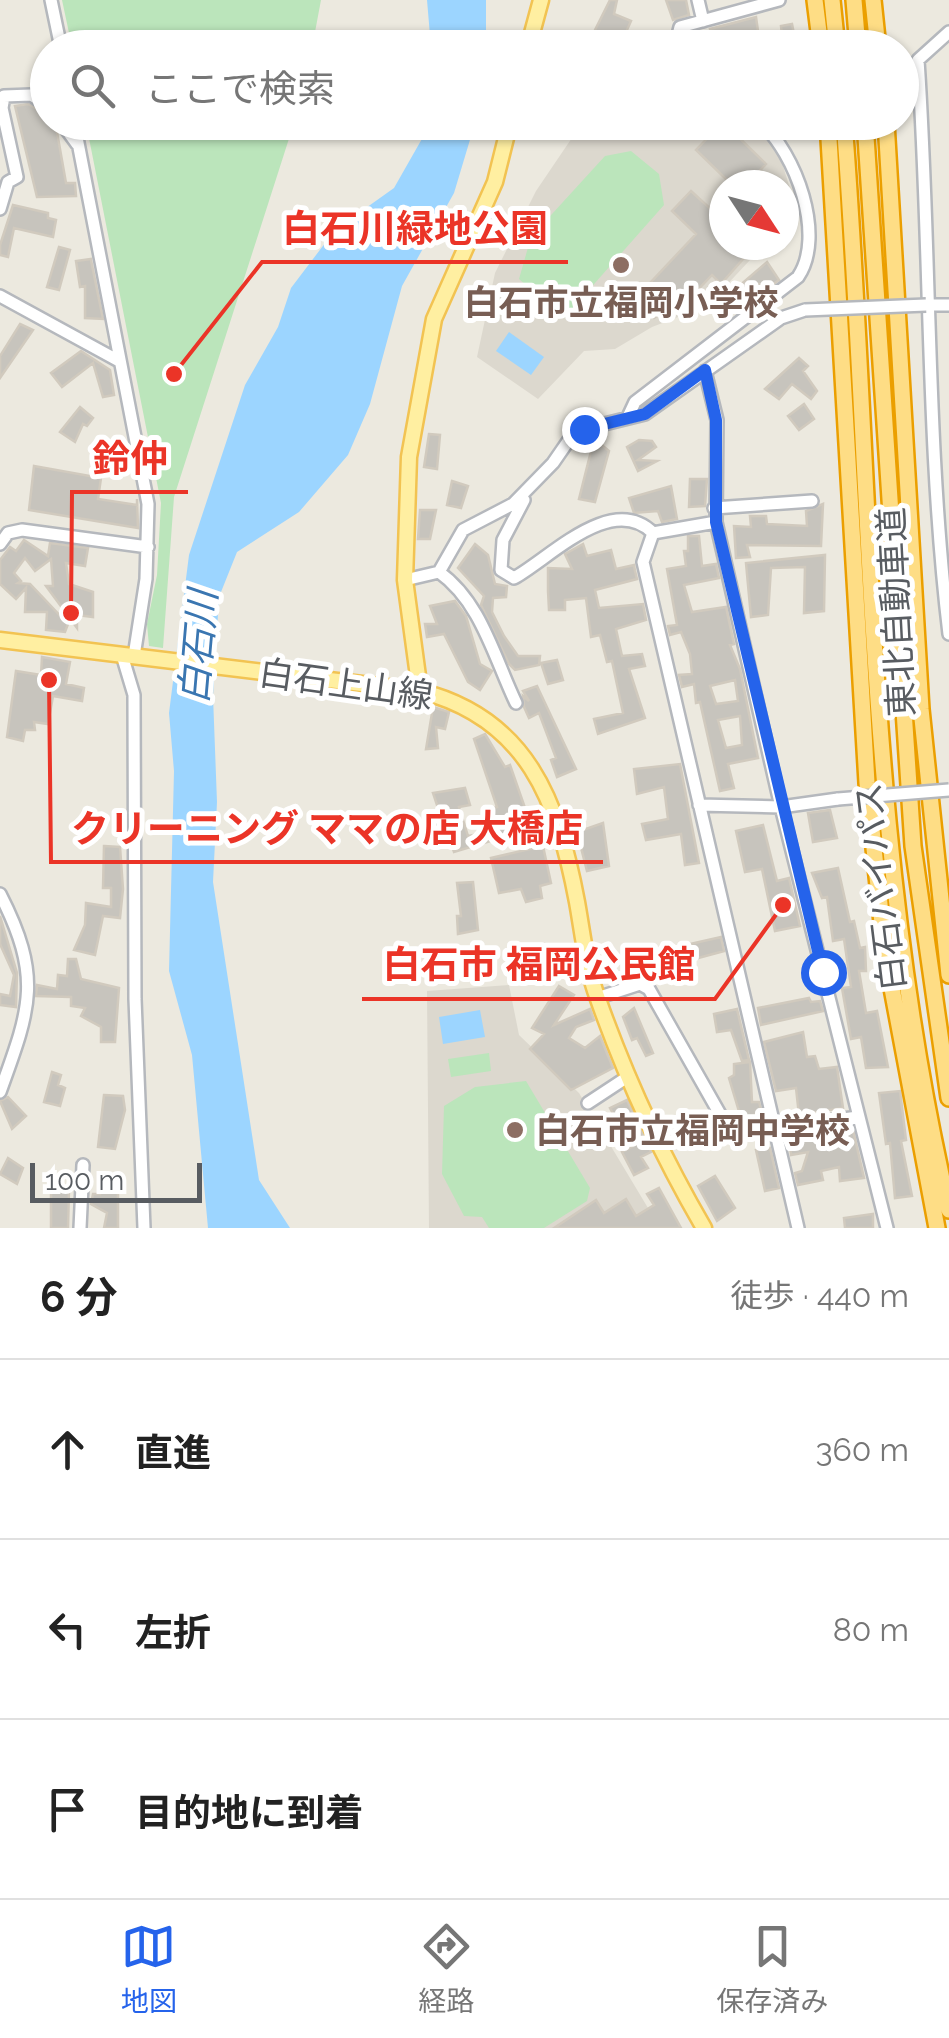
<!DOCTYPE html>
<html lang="ja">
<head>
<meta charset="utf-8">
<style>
	:root { --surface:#fff; --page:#f6f6f6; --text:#222; --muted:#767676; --line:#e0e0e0; --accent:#2563eb }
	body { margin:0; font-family:Raleway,"Noto Sans JP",sans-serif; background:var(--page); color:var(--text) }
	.compass { position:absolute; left:709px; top:170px; width:90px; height:90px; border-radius:50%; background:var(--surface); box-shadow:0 2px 8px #0004; rotate:126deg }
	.scale { position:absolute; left:30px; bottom:25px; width:172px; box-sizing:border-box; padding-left:10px; border:5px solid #585c61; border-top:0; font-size:28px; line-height:35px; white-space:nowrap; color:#585c61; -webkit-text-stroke:8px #fff; paint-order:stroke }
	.stop { position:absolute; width:30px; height:30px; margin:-22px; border:8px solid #2563eb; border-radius:50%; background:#fff }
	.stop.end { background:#2563eb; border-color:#fff; box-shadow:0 2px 10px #0008 }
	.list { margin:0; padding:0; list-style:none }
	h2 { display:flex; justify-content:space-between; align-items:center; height:130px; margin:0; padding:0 40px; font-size:42px }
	h2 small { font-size:32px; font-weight:400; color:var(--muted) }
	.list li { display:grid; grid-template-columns:65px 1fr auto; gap:30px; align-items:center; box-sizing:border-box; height:180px; padding:0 40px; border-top:2px solid var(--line) }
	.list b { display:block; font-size:38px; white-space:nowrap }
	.list em { font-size:32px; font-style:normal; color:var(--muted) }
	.icon { flex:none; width:55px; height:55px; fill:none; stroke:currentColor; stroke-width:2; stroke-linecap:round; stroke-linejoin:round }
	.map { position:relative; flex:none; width:949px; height:1228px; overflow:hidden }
	.search { position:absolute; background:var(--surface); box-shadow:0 2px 8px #0004; left:30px; right:30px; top:30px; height:110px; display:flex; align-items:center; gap:25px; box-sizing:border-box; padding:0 35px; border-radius:55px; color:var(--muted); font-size:38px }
	.sheet { height:670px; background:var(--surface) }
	nav { display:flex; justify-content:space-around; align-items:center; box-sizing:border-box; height:140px; border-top:2px solid var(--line); background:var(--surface); font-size:28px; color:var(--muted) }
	nav a { display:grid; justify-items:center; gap:5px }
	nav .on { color:var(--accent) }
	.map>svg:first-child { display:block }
</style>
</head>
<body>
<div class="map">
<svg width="949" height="1228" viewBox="0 0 949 1228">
	<rect width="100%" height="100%" fill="#ece9df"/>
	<path fill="#dcd8ce" d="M582 123 689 129 699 123H746L777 146 798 215 784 227V185H724V245H764L707 306 652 327 615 349 584 351 538 399 477 357 495 273 536 191Z
		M509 985 519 1035 579 1093 660 1228H429L427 991Z"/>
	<path fill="#bbe5bb" d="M62 0H321L312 48 72 47Z
		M86 123H294L174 497 163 648 149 646 147 624 157 575 161 503Z
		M631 151 659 174 664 205 564 318 519 279 531 237 605 156Z
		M489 1053 491 1071 451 1077 448 1059Z
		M526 1081 590 1188 587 1201 544 1228H489L482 1217 464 1216 442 1174 444 1106 475 1087Z"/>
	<path fill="#9cd5ff" d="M427 0H486V47H431Z
		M425 123H475L454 193 402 286 370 404 348 455 299 512 237 552 219 597 213 696 217 802 213 882 259 1180 290 1228H208L192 1055 169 971 174 771 169 713 189 555 245 385 278 327 291 288 335 230 394 188 423 137Z
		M509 332 544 357 531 375 496 351Z
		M480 1010 485 1037 443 1044 439 1017Z"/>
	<path fill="#c7c4bd" stroke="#d1cabe" stroke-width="2.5" fill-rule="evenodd" d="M610 0H617L614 14 631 21 619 48H586Z
		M666 0H686L689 15 673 20Z
		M756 17 759 38 782 35 781 26 792 24 796 44 715 48 710 29Z
		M28 104 48 115V122L57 132 66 183H75L76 196 37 197 15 106Z
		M723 122 766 164 746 185H732L696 150Z
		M691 191 715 213 724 204V245H734L744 258 721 284 712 275 689 299 682 292 662 313 654 318 649 313 644 317 632 306 635 299 696 234 672 211Z
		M13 205 48 213V218L56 220 53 237 14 228 8 257 0 255V245Z
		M59 247 70 250 59 290 47 287Z
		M91 259V260L103 319 85 318V286L80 287 76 261Z
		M767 262 779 280 767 289 759 284 743 294 738 287Z
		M20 324 33 330 0 378V356Z
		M81 351 110 370 114 395 103 397 93 363 62 387 51 373Z
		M799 358 808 366 803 371 817 391 811 399 792 384 779 399 765 389Z
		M804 404 814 419 799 430 788 416Z
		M80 407 93 418 87 426 83 424 75 442 60 432Z
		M429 434 440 435 437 469 424 467Z
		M592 437 609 451 595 502 579 499 591 451 578 443Z
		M639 440 652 441 656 447 638 460 657 461 638 471 627 447Z
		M34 466 101 478 98 499 137 505V499L138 528 29 510Z
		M690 479H707L705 506 689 507Z
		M452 481 468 486 461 508 447 505Z
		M671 486 677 519 662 522 658 511 634 513 629 498Z
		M823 504 821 546 747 545 750 557 736 558 734 526 751 527 750 516H766L767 524 807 526 806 511Z
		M420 510H436L430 539H418Z
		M688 536H699L702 566 716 564 719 578 684 585 692 612 726 607 734 644 730 645 740 669 758 758 728 764 734 788 720 791 700 702 696 703 694 684 682 687 679 675 692 674 690 654 681 632 670 635 668 626 677 625 667 569 686 566 684 551H688ZM735 680 738 701 716 704 710 686ZM740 716 742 745 726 748 718 720Z
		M24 540 48 556 50 543 88 548 85 566 66 563 69 584 93 592V617L77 615V628L46 586H53L51 559 35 571 25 558 14 573 21 581 18 583 30 584 68 624 65 632 46 630 47 612H25L26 588 16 599 0 584V560L10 547 16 551Z
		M475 544 488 555 495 584 507 586 506 597 493 598 492 612 504 636 518 656H540L539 665 515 670 509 664 481 605 484 596 458 568Z
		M583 544 587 556 611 550 616 569 634 565 635 571 637 579 595 590 599 608 643 604 646 620 616 629 622 656 642 654 645 666 629 669 645 718 598 734 594 719 623 713 612 661 607 662 600 635 591 637 586 598 565 600V610H549L548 591V568L572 569 565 554Z
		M825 555 824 611 804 613 805 567 771 568 768 615 751 617 746 563Z
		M455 601 466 616 480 664 492 671 480 690 468 682 444 634 427 637 425 624H437L430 606Z
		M42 657 70 662 66 684 84 688 82 701 53 696 48 724 34 722 35 730H25L23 741 7 737 16 671 41 675Z
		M557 660 563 680 548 684 541 663Z
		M537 686 576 769 557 777 551 760 556 758 539 713 529 718 524 707 523 696 529 701 523 691Z
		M433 707 449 712 445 729 436 727 438 748 426 749Z
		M485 734 505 767 510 765 525 808 514 814 521 832 454 852 446 828 424 829V820L441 817 433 793 465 788 470 805 459 807 468 836 491 832 484 812 497 807 474 739Z
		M680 764 699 863 685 865 681 834 646 840 642 824 668 819 664 787 637 794 634 769Z
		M830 810 837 838 813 842 808 813Z
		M603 823 609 866 587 871 577 832Z
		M763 825 777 881 789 878 800 926 775 931 762 869 745 872 736 831Z
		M104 846 120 847 123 889 120 918 103 916 95 955 74 950 85 925 86 903 111 907V888H103Z
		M543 846 551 883 540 886 542 898 526 902 521 889 499 893 491 858Z
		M838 868 850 922 854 921 860 948 865 947 866 971H859L866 1013 877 1011 888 1067 866 1068 861 1037 851 1039 842 988 851 987 844 939 833 941 827 897 822 898 812 873Z
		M473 882 478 930 458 934 457 916H461L457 883Z
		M0 916 17 973 16 1007 0 1005V994L10 996 14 975 0 944Z
		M721 937 724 951 691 960 686 945Z
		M573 945 578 970 543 978H512L518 973 516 956 533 955 535 967 552 960V951Z
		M68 959H76L81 979 119 988 115 1042H101V1027L81 1016 85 1008 71 1006V997L36 996 37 985 57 989 58 975 67 976Z
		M559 986 574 995 554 1025 590 1009 594 1020 576 1027 569 1038 585 1048 600 1036 613 1068 571 1090 530 1049 544 1034 532 1028Z
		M809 998 811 1002 820 1001 823 1011 761 1025 758 1008Z
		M634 1008 653 1053 646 1056 637 1038 632 1040 623 1017Z
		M737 1009 749 1060 742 1061 731 1030 717 1032 714 1014Z
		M803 1032 807 1057 815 1056 819 1069 837 1067 843 1108 799 1115 796 1088 776 1091 764 1042Z
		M750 1062 752 1102H759L762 1113 741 1118 729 1078 734 1075V1064Z
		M52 1072 61 1075 58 1085 65 1088 60 1106 44 1102Z
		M900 1091 906 1140 901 1141 912 1196 895 1198 890 1143 886 1144 879 1093Z
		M104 1095 123 1096 125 1110 115 1149 98 1147Z
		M8 1097 26 1116 12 1129 0 1101Z
		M627 1100 651 1152 641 1157 648 1168 634 1175 622 1152 633 1146 624 1131 614 1136 607 1129 618 1123 610 1108Z
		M853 1130 864 1178 840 1181 839 1167 821 1171 823 1180 798 1185 795 1173 802 1171 808 1152 791 1155 789 1136Z
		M770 1148 779 1188 765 1191 756 1150Z
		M8 1158 23 1168 17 1184 0 1174Z
		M99 1175 118 1176V1228H104L107 1213 91 1204 93 1194H100Z
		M715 1176 735 1208 717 1221 698 1186Z
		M659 1188 681 1228H554L596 1200 604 1213 626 1199 636 1216 654 1205 647 1194Z
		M51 1190H69L68 1228H51Z
		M873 1214V1228H845L844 1218Z"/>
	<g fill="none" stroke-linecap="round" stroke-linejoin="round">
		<defs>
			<path id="minor" d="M51 0 61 48
				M698 0 703 21
				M949 32 918 60C931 251 926 443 949 634
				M685 48 677 39 680 27 779 0
				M61 122 77 144
				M74 122 148 504 146 579 134 656
				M0 209 8 182 17 177 2 108 4 96 31 95 48 106
				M0 296 119 361
				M926 305H949
				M705 371 717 420 716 522 781 807 887 1228
				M628 417 635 402 798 277C826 236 796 153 760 122
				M524 500 503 540 501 570 514 578C550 558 612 492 653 533
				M714 508 812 501
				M716 522 653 533 643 562 798 1228
				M0 544 8 533 22 530 148 547
				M439 572 463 530 513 504 553 463 571 437 584 429 645 414 781 318 805 310
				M405 580 439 572C481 602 494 657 516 703
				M122 655 134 695 135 999 144 1228
				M699 805 781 807 838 799
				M0 894C43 978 30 1009 0 1092
				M597 998 640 984 649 989 721 1116 746 1132 858 1117
				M588 1103 629 1076
				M80 1228 83 1165"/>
			<path id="major" d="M528 48 541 0
				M0 640 420 691C527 718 558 801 577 902 583 935 586 968 598 999 626 1078 662 1156 704 1228
				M420 691 405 580 409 457 434 319 495 182 510 122"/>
			<path id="highway" d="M815 0 821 48
				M832 0 837 48
				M854 0 858 48
				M873 0 878 48
				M828 122 867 783 885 951 937 1228
				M844 122C873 486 865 853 949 1210
				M865 122 913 846 949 1098
				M886 122 921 709 949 975"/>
		</defs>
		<use href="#minor" stroke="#b5b8bd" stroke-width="16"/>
		<use href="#major" stroke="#f2c352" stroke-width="19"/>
		<use href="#highway" stroke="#eb9f00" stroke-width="20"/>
		<use href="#minor" stroke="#fff" stroke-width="11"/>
		<use href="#major" stroke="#ffefa1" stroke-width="14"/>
		<use href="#highway" stroke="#fedd85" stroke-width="15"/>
		<defs>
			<path id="minor-bridge" d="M805 310 926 305
				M838 799 949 790"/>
		</defs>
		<use href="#minor-bridge" stroke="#b5b8bd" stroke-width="16" stroke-linecap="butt"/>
		<use href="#minor-bridge" stroke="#fff" stroke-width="11"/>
	</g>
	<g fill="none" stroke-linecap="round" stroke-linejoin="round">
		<path stroke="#2563eb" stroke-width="12" d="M584 429 645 414 705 370 716 420V522L823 972"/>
	</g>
	<g fill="#8d6e63" stroke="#fff" stroke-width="4">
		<circle cx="621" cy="265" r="10"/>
		<circle cx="515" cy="1130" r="10"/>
	</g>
	<g text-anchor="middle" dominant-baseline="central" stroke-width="10" stroke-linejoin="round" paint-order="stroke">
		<g font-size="35" font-weight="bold" fill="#785e54" stroke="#fff">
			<text x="621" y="302">白石市立福岡小学校</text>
			<text x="535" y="1130" text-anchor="start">白石市立福岡中学校</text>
		</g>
		<g font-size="35" fill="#585c61" stroke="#fff">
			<text transform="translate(896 612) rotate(-93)">東北自動車道</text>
			<text transform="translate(346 684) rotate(8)">白石上山線</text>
			<text transform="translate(880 887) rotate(-97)">白石バイパス</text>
		</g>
		<g font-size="38" font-style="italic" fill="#3a76b1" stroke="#fff">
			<text transform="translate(198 647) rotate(-85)">白石川</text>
		</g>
	</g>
	<path fill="none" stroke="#eb3427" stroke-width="4" d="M174 374L262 262H568M71 613L72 492H188M49 680L51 862H603M783 905L715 999H362"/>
	<g fill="#eb3427" stroke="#fff" stroke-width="4">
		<circle cx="174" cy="374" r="10"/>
		<circle cx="71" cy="613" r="10"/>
		<circle cx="49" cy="680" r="10"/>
		<circle cx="783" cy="905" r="10"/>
	</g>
	<g font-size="38" text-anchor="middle" font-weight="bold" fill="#eb3427" stroke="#fff" stroke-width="10" stroke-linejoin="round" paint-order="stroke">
		<text x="415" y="242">白石川緑地公園</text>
		<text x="130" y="472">鈴仲</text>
		<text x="327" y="842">クリーニング ママの店 大橋店</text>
		<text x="539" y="978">白石市 福岡公民館</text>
	</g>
</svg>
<svg class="compass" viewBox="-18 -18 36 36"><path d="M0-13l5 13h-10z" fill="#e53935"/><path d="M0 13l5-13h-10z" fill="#767676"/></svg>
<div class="scale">100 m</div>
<div class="stop" style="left:823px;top:972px"></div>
<div class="stop end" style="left:584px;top:429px"></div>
<div class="search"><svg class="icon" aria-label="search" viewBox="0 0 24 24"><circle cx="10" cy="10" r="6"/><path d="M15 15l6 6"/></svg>ここで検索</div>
</div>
<section class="sheet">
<h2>6 分<small>徒歩 · 440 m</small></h2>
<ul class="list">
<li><svg class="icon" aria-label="ahead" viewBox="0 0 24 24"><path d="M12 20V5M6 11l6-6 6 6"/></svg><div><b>直進</b></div><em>360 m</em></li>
<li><svg class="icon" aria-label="left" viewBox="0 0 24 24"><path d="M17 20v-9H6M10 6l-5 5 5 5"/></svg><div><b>左折</b></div><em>80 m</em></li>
<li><svg class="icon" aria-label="arrive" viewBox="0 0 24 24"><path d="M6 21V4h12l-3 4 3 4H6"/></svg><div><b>目的地に到着</b></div></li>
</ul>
</section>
<nav>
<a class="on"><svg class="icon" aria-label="map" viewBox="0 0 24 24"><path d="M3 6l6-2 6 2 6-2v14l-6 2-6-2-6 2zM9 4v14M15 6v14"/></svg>地図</a>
<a><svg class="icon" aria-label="directions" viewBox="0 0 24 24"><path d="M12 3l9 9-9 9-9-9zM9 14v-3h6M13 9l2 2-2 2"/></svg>経路</a>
<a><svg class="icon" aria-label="saved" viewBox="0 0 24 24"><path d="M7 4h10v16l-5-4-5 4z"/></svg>保存済み</a>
</nav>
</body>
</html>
